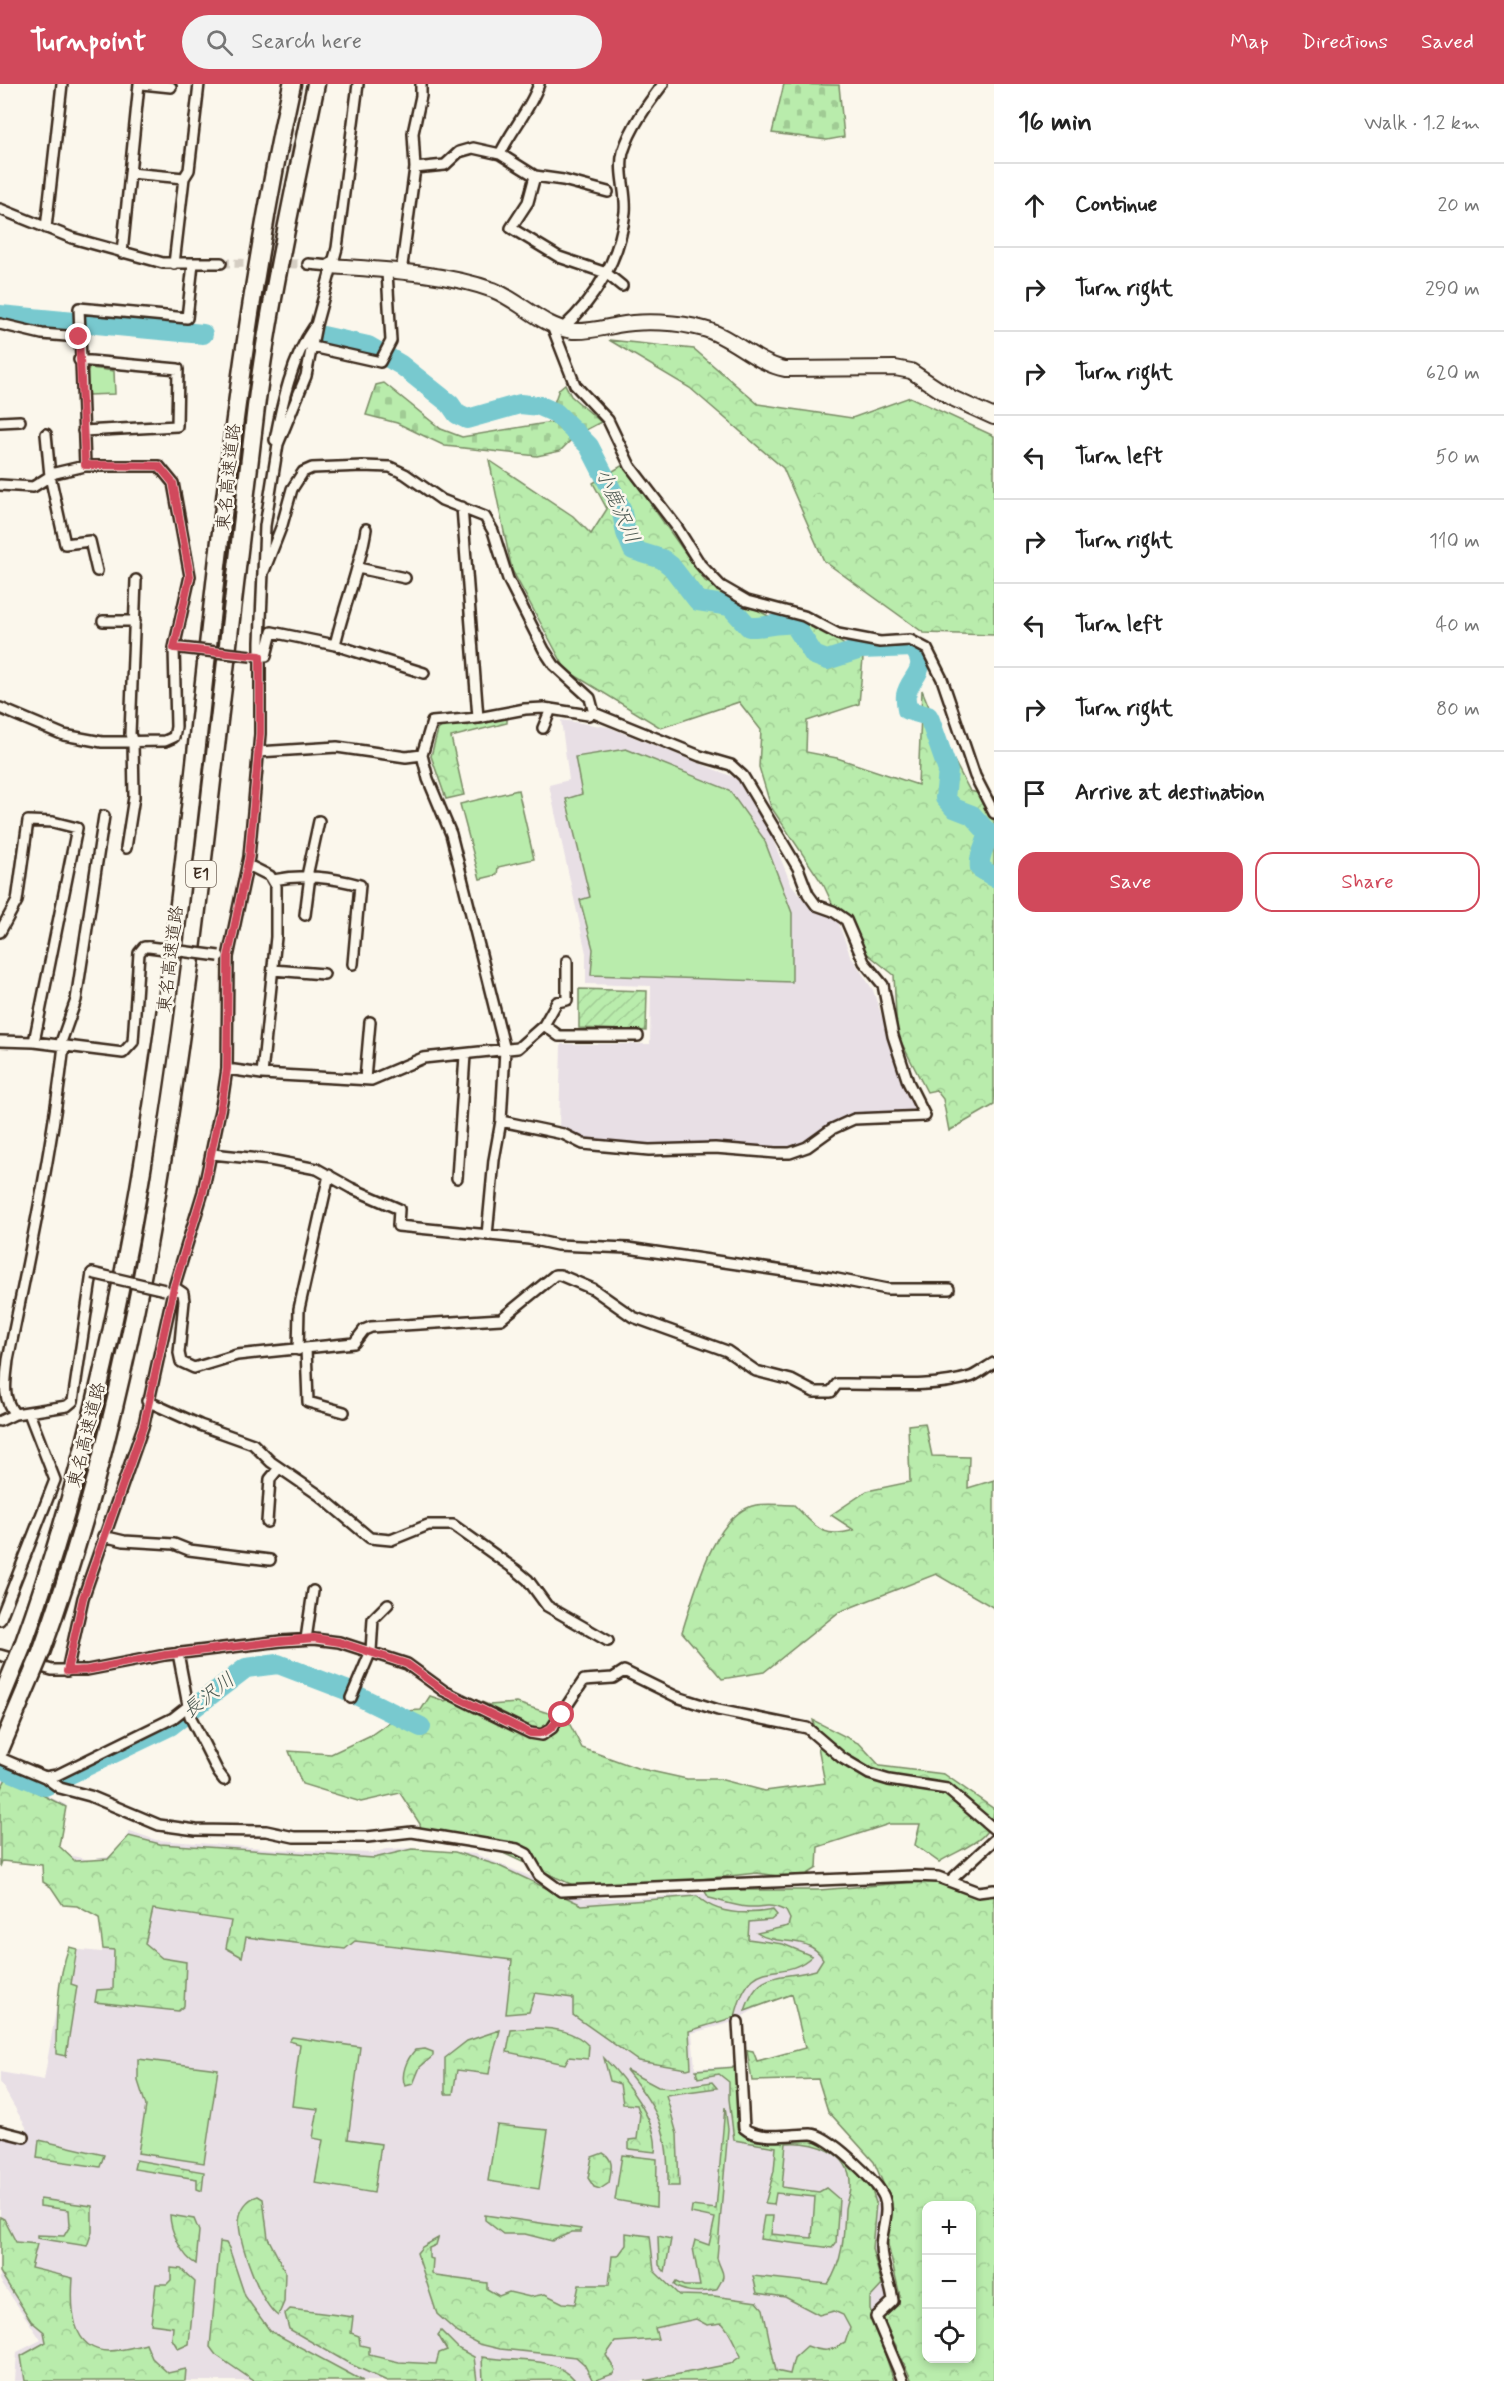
<!DOCTYPE html>
<html lang="en">
<head>
<meta charset="utf-8">
<style>
	:root { --surface:#fff; --page:#f2f2f2; --text:#222; --muted:#767676; --line:#e0e0e0; --accent:#d1495b }
	body { margin:0; font-family:Mynerve,"Klee One",sans-serif; background:var(--page); color:var(--text) }
	.controls { position:absolute; right:18px; bottom:18px; display:grid; overflow:hidden; border-radius:12px; box-shadow:0 3px 9px #0003 }
	.controls button { width:54px; height:54px; display:grid; place-items:center; padding:0; border:0; border-bottom:2px solid var(--line); background:var(--surface); color:var(--text); font:30px sans-serif }
	.stop { position:absolute; width:18px; height:18px; margin:-14px; border:4px solid #d1495b; border-radius:50%; background:#fff }
	.stop.end { background:#d1495b; border-color:#fff; box-shadow:0 2px 6px #0008 }
	.list { margin:0; padding:0; list-style:none }
	h2 { display:flex; justify-content:space-between; align-items:center; height:78px; margin:0; padding:0 24px; font-size:26px }
	h2 small { font-size:20px; font-weight:400; color:var(--muted) }
	.list li { display:grid; grid-template-columns:39px 1fr auto; gap:18px; align-items:center; box-sizing:border-box; height:84px; padding:0 24px; border-top:2px solid var(--line) }
	.list b { display:block; font-size:22px; white-space:nowrap }
	.list em { font-size:20px; font-style:normal; color:var(--muted) }
	.actions { display:flex; gap:12px; padding:18px 24px }
	.actions a { flex:1; padding:14px 0; border:2px solid var(--accent); border-radius:18px; text-align:center; font-size:21px; color:var(--accent) }
	.actions .main { background:var(--accent); color:#fff }
	.icon { flex:none; width:33px; height:33px; fill:none; stroke:currentColor; stroke-width:2; stroke-linecap:round; stroke-linejoin:round }
	.map { position:relative; flex:none; width:994px; height:2297px; overflow:hidden }
	header { display:flex; align-items:center; gap:36px; box-sizing:border-box; height:84px; padding:0 30px; background:var(--accent); color:#fff }
	header strong { font-size:28px }
	nav { display:flex; gap:33px; margin-inline-start:auto; font-size:21px }
	.search { width:420px; height:54px; background:var(--page); display:flex; align-items:center; gap:15px; box-sizing:border-box; padding:0 21px; border-radius:33px; color:var(--muted); font-size:22px }
	main { display:flex }
	aside { flex:1; background:var(--surface) }
	.map>svg:first-child { display:block }
</style>
</head>
<body>
<header>
<strong>Turnpoint</strong>
<div class="search"><svg class="icon" aria-label="search" viewBox="0 0 24 24"><circle cx="10" cy="10" r="6"/><path d="M15 15l6 6"/></svg>Search here</div>
<nav><a>Map</a><a>Directions</a><a>Saved</a></nav>
</header>
<main>
<div class="map">
<svg width="994" height="2297" viewBox="0 0 994 2297">
	<defs>
		<pattern id="grass-tufts" width="24" height="20" patternUnits="userSpaceOnUse" patternTransform="scale(1.5)"><rect width="24" height="20" fill="#b9ecac"/><path d="M3 7l-1-3M5 7V3M7 7l1-3M15 17l-1-3M17 17v-4M19 17l1-3" fill="none" stroke="#a0cb94"/></pattern>
		<pattern id="forest-crowns" width="20" height="18" patternUnits="userSpaceOnUse" patternTransform="scale(1.5)"><rect width="20" height="18" fill="#b9ecac"/><path d="M2 6a3 3 0 1 1 6 0M12 15a3 3 0 1 1 6 0" fill="none" stroke="#a0cb94"/></pattern>
		<pattern id="cemetery-stones" width="16" height="16" patternUnits="userSpaceOnUse" patternTransform="scale(1.5)"><rect width="16" height="16" fill="#b9ecac"/><path d="M2 7V4a2 2 0 0 1 4 0v3zM10 15v-3a2 2 0 0 1 4 0v3z" fill="#a0cb94"/></pattern>
		<pattern id="garden-furrows" width="10" height="10" patternUnits="userSpaceOnUse" patternTransform="scale(1.5)"><rect width="10" height="10" fill="#b9ecac"/><path d="M-1 1l2-2M0 10L10 0M9 11l2-2" fill="none" stroke="#a0cb94"/></pattern>
	</defs>
	<rect width="100%" height="100%" fill="#fbf7ec"/>
	<filter id="ink" filterUnits="userSpaceOnUse"><feTurbulence type="fractalNoise" baseFrequency=".0167" numOctaves="2"/><feDisplacementMap in="SourceGraphic" scale="12" xChannelSelector="R" yChannelSelector="G"/><feConvolveMatrix kernelMatrix="1 2 1 2 8 2 1 2 1" color-interpolation-filters="sRGB"/></filter>
	<g filter="url(#ink)">
		<path fill="#e8dfe5" d="M561 636 608 643 736 694 771 751 791 800 809 822 837 835 850 871 873 906 889 954 918 1029 852 1032 826 1043 806 1059 794 1064 715 1061 651 1063 582 1056 559 1046 561 960H650L651 902 586 900V869L549 701 569 696Z
			M6 1691 66 1721 57 1747 61 1769 89 1776 113 1772 130 1747 156 1756 276 1765 372 1769 387 1765 409 1764 475 1770 584 1814H638L756 1806 815 1807 854 1946 802 1956 792 1910 760 1922 733 1938 692 1949 695 1984 736 1982 738 2044 746 2052 812 2055 839 2068 870 2098 878 2111 881 2121 877 2179 891 2215 872 2232 899 2297H15L17 2268 41 2256 0 2196V2050L28 2057 26 2043 0 1998V1988L44 1996 63 1885 70 1865 102 1868 106 1851 103 1836 45 1785 41 1778 0 1775V1704Z"/>
		<path fill="url(#grass-tufts)" stroke="#7a8b65" stroke-width="1.5" d="M626 1986 658 2003 673 2004 712 1998 717 2004 666 2011 677 2050 679 2102H668C669 2048 660 2027 626 1986Z"/>
		<path fill="url(#forest-crowns)" stroke="#7a8b65" stroke-width="1.5" fill-rule="evenodd" d="M609 256 694 265 758 320 852 334 910 313 994 352V551L924 549 824 477 783 384 690 304Z
			M489 376 573 432 591 450 607 425 593 399 623 381 705 497 770 533 806 539 830 551 863 574 859 620 807 637 806 668 837 674 918 701 922 606 941 652 970 707 994 713V1021L949 1047 943 1015 936 1006 927 1008 897 950 894 891 849 855 824 802 771 723 759 683 761 646 739 618 661 644 566 586 512 486Z
			M507 634V639L451 653 464 711 446 715 431 672 438 646 444 641 482 640Z
			M925 1339 932 1372 969 1373 968 1404 994 1396V1524L936 1490 839 1528 764 1588 722 1595 682 1548C694 1512 713 1429 756 1421 768 1419 782 1421 794 1421 815 1441 821 1456 854 1446L831 1431 867 1407 910 1398 908 1341Z
			M461 1610 489 1621 517 1619 567 1635 582 1664 637 1684 687 1695H719L765 1707 825 1699 813 1636 860 1660 880 1682 944 1690 994 1725C994 1757 963 1763 939 1778L915 1761 920 1740H889L818 1763 817 1784 800 1795 757 1789 673 1798 577 1803 503 1769 457 1753 422 1751 420 1740 400 1709 361 1718 302 1700 289 1667 331 1670 371 1651 405 1627 421 1626 430 1612 445 1617Z
			M7 1693 66 1723 59 1762 75 1777 108 1775 129 1752 160 1760 374 1774 412 1765 455 1768 497 1781 582 1821 697 1812C717 1831 747 1831 773 1826L777 1831 771 1836 749 1838 748 1855 783 1860 812 1872C780 1902 751 1865 735 1933L689 1947 691 1984 687 1985 638 1977 573 1931V1914L535 1909 529 1928 506 1930 512 1876 355 1857 345 1865 246 1853 242 1873 226 1864 231 1837 153 1825 145 1860 162 1874 186 1878 184 1922 178 1927 95 1918 97 1906 113 1905 114 1866 103 1865 99 1834 77 1822 63 1821 51 1803 43 1798 42 1781 2 1777 0 1783V1706Z
			M928 1797 994 1806V2297H912L883 2234 900 2212 886 2152 892 2120 874 2078 828 2027 818 1995 752 1997 747 1966 753 1967 757 1977 805 1964 792 1910 745 1927C758 1885 779 1896 816 1886L823 1875C810 1850 777 1863 757 1849L788 1842 790 1835 786 1827C766 1818 766 1824 748 1823 734 1822 722 1817 709 1814L704 1806H819ZM926 2122H972V2274H926Z
			M69 1863 77 1865 71 1900 77 1902 66 1972 56 1970C56 1935 57 1896 69 1863Z
			M535 1944C555 1944 575 1947 589 1962L588 1975 569 1973 565 1980 507 1968 511 1946Z
			M500 1946C496 1962 491 1974 489 1990L457 1986 453 2010H445V1974L467 1957Z
			M425 1965 433 1968V1972L420 1983 413 2000 405 2002C400 1990 407 1975 415 1966Z
			M604 1974C623 1993 660 2039 655 2068L629 2065V2056L637 2055 640 2030 637 2021 623 2020 620 2000 610 1997Z
			M736 1983 737 2044 746 2053 820 2057 839 2069 869 2097 876 2119 872 2165 882 2201 870 2214V2225L894 2297H644L730 2280 741 2272C735 2261 730 2247 722 2239L707 2241 696 2235 655 2244 658 2255 615 2258 606 2271 615 2286 613 2290 593 2297 584 2280 576 2273 500 2265 479 2260 458 2249 437 2230 417 2169 422 2163 438 2154 436 2161 429 2164V2174L433 2175 432 2189 436 2192 487 2199V2205L499 2212 509 2208 530 2213 545 2210 563 2219 575 2220 579 2201H609L612 2172H618L626 2161V2149L650 2152 654 2187 679 2211 714 2212 757 2218 763 2225 776 2287 790 2290 794 2274 807 2262C823 2268 830 2268 845 2259L850 2244 843 2231 834 2227 819 2231 785 2213 757 2209 753 2192 828 2200C843 2178 844 2151 845 2125 846 2117 850 2110 850 2102 852 2067 813 2057 786 2059L782 2103 819 2108 826 2104 839 2115 836 2159 832 2164 760 2155 764 2132H773L771 2150 812 2154 815 2113 776 2109 774 2121 765 2120 774 2087 776 2063 734 2056 729 2015V1998L719 1990 698 1994 696 1986Z
			M725 2023 728 2045 717 2174C722 2191 728 2188 716 2206 704 2208 684 2210 674 2201L676 2198 684 2202H700L693 2164 695 2156 709 2161 715 2134 691 2129 692 2122 716 2125Z
			M39 2056 104 2071 100 2083 37 2074Z
			M603 2069C615 2076 611 2086 609 2099L600 2105 594 2103 588 2094 592 2073Z
			M136 2076 204 2088 202 2107 197 2105V2095L134 2085Z
			M258 2112 263 2115 268 2154 285 2187 284 2218 278 2232C260 2219 239 2159 239 2137 240 2125 247 2115 258 2112Z
			M40 2115 92 2122V2148L87 2162 37 2154V2151L64 2152 70 2142 69 2126 40 2122Z
			M170 2131 194 2135 199 2147 196 2180C182 2173 170 2146 170 2131Z
			M485 2131 581 2145V2148H572L552 2157 525 2150H503L485 2136Z
			M0 2133 4 2135 16 2158 37 2160 31 2184 73 2194C71 2221 70 2267 109 2267 121 2267 134 2263 146 2260L152 2274 168 2289 186 2285 185 2297H25L21 2272 46 2258 44 2248 31 2237 0 2188Z
			M658 2152 671 2155 665 2188 659 2181Z
			M220 2158 226 2159 229 2164 245 2212 270 2247 363 2297H254L216 2271 210 2263Z
			M171 2184 181 2185 195 2198 189 2260 178 2265 172 2255 173 2243 151 2240 156 2200H167L171 2196Z
			M290 2225 353 2233 351 2249 359 2252 360 2261 369 2263V2271L399 2278 436 2280 439 2269 447 2266 438 2251 441 2247 459 2265 474 2273 477 2297H387L350 2280 289 2245 285 2230Z
			M482 2273C513 2279 554 2270 575 2296L483 2297Z"/>
		<path fill="url(#cemetery-stones)" stroke="#7a8b65" stroke-width="1.5" d="M784 0 839 1 844 53 827 56 772 49Z
			M384 299 441 345 462 353 552 338 571 356 560 367 537 372 445 362 397 339 366 331 376 301Z
			M565 300 571 312 601 338 580 349 553 322 559 305Z"/>
		<path fill="#b9ecac" stroke="#7a8b65" stroke-width="1.5" d="M90 284 114 287 115 310 87 311 85 287Z
			M626 665 729 706 764 755 792 829V898L591 891 593 865 580 816 590 813 566 715 582 710 575 673Z
			M518 706 534 775 498 783 497 791 480 795 460 720Z
			M292 1953 360 1963 348 2055 381 2060 374 2109 315 2099 323 2056 313 2054 318 2025 292 2022 300 1960 289 1957Z
			M138 1975 218 1985 204 2079 138 2069 146 2022 138 1997Z
			M497 2041 548 2046 539 2105 488 2097Z
			M622 2071 657 2075 656 2123 615 2116Z"/>
		<path fill="url(#garden-furrows)" stroke="#7a8b65" stroke-width="1.5" d="M579 905 647 907 646 947 579 944Z"/>
		<g fill="none" stroke-linecap="round" stroke-linejoin="round">
			<path stroke="#78c9cf" stroke-width="20" d="M0 231 203 250
				M323 252 368 262 401 281 450 320 457 330 467 335 520 320 540 322 556 329 589 362 621 424 626 449 633 466 662 475 671 482 698 517 730 522 749 543C765 544 778 538 794 540L814 571 827 576 861 565 913 563C931 586 910 592 906 611 905 616 907 622 907 626L928 632 930 636 948 687 945 714 954 724 972 731 988 749C987 762 978 770 980 784L994 793
				M0 1683 45 1702 170 1642 246 1584 278 1580 346 1606 421 1643"/>
			<path stroke="#d5cec3" stroke-width="9" stroke-dasharray="9 4.5" stroke-linecap="butt" d="M221 179 308 180"/>
			<defs>
				<path id="street" d="M142 0 171 3
					M500 70C512 45 530 26 539 0
					M415 84 445 81 459 68 473 64 500 70 535 92 563 96 608 108
					M130 89 184 94 174 180
					M535 92 528 118 511 144 559 173 606 189 622 202
					M184 94 189 86 199 0
					M0 125 72 154 163 179H221
					M46 144 62 0
					M122 169 139 0
					M308 180 331 182
					M401 189 415 84 413 49 421 12V0
					M0 240 42 250 79 253
					M552 242 575 301 608 336 630 382 676 442 700 480 721 502 747 517 804 532 838 550 880 558 910 556 927 565 942 595 975 692 994 729
					M563 244C596 214 620 174 625 128 627 109 618 88 623 68 631 43 647 21 663 0
					M313 263 380 278 391 257 387 188
					M79 276 178 285 177 342 83 347
					M0 338 20 337
					M46 350 50 392 65 460 90 457 97 487
					M275 356C282 319 292 274 314 243
					M85 382 79 224 187 234 193 180
					M0 401 33 403 55 389 85 382H159L173 399 190 492 174 564 176 643 174 653 165 657 102 658 64 651 0 624
					M462 423 478 634
					M358 484 405 494
					M264 487 282 441 292 405 303 388 312 384 363 382 390 383 405 390 442 416 485 433 493 447 508 495 544 566 554 581 590 614 594 629
					M103 537H135
					M335 561C344 521 360 485 366 445
					M256 572H266L272 548 335 561 424 589
					M543 644 551 625
					M258 668 337 663 406 673 422 671 432 638 478 634 525 625 544 624 588 631 594 629 700 672 731 681 743 692 798 784 808 810 816 821 833 827 846 836 864 878 883 901 893 952 908 998 925 1032 854 1035 832 1045 807 1063 790 1069H776L715 1064 649 1066 583 1060 563 1050 501 1037
					M422 671 428 695 451 750 505 966 501 1037 494 1076 487 1151
					M126 764 134 713 133 658 130 650 136 496
					M248 781 270 792 276 802V853L262 990
					M307 792 319 737
					M273 796C304 790 330 793 360 801L353 880
					M305 831 310 792
					M0 848 17 817 28 737 53 738 77 744 34 958
					M273 886 324 890
					M544 941 559 952H638
					M0 957 34 958 123 969 133 958 139 869 144 863H149
					M60 961 76 916 104 732
					M227 985 262 990 371 996 423 974 518 964 544 941 557 918 567 916V877
					M365 995 370 938
					M212 1070 270 1076 317 1085 351 1104 399 1125 398 1142 529 1155 557 1161 628 1164 832 1194 887 1205H949
					M457 1094 465 971
					M174 1203 183 1209 184 1217 179 1269 181 1278 194 1284 237 1271 354 1259 364 1246 371 1243 501 1235 555 1191H560L593 1205 633 1233 727 1267 756 1287 791 1296 814 1308H831L837 1300C879 1299 929 1305 970 1293 977 1291 986 1283 994 1279
					M306 1264 308 1318 344 1328
					M298 1266 299 1225 329 1091
					M147 1317 200 1341 253 1360 271 1378 319 1411 370 1454 391 1456 428 1441H453L516 1486 528 1496 547 1522 608 1557
					M15 1330C1 1313 6 1297 8 1276 29 1172 52 1068 64 961
					M0 1337 15 1330 67 1322 73 1317 92 1189
					M267 1438 270 1395 279 1384
					M103 1452 124 1457 174 1460 189 1466 270 1476
					M0 1536 55 1396 29 1329
					M306 1555 313 1507
					M178 1569 190 1632 218 1688 224 1696
					M0 1571 52 1586H87L165 1571 281 1557 314 1555 339 1558 407 1580 444 1607 530 1649 542 1651 552 1644 584 1596 613 1594 624 1587 677 1613 718 1626 807 1644 842 1674 869 1690 889 1696 947 1705 994 1745
					M67 1587 83 1514 144 1340 174 1203 203 1108 223 1012 227 985 228 873 249 773 260 650V558L265 442 278 360 306 292 316 241 337 164 358 0
					M351 1614 371 1567 373 1535 388 1520
					M0 1674 45 1693 57 1691 173 1634 187 1623
					M45 1693 60 1704 90 1712 159 1741 196 1746 266 1747 294 1753H367L412 1748 517 1765 527 1770 539 1791 561 1807 913 1792 938 1793 978 1808 994 1806
					M951 1796 994 1756
					M738 1938 744 2044C758 2057 792 2050 811 2050 828 2050 878 2098 884 2113 890 2128 881 2148 881 2163 881 2182 891 2198 893 2217L876 2233 903 2297
					M0 2047 24 2053"/>
				<path id="secondary" d="M331 182C383 186 443 188 493 206 521 217 542 243 573 247 588 248 603 244 618 241 643 236 679 238 704 245 733 253 755 279 785 285L895 284 911 287 952 314 994 333"/>
				<path id="highway" d="M23 1561C204 1060 179 516 292 0
					M41 1569C130 1325 168 1067 199 809 218 647 236 485 256 323 270 215 294 107 316 0"/>
			</defs>
			<use href="#street" stroke="#3b2a1e" stroke-width="14"/>
			<use href="#secondary" stroke="#3b2a1e" stroke-width="18"/>
			<use href="#highway" stroke="#3b2a1e" stroke-width="21"/>
			<use href="#street" stroke="#fbf7ec" stroke-width="9"/>
			<use href="#secondary" stroke="#fbf7ec" stroke-width="14"/>
			<use href="#highway" stroke="#fbf7ec" stroke-width="16"/>
			<defs>
				<path id="street-bridge" d="M181 564 251 572
					M149 863 219 872
					M92 1189 165 1206"/>
				<path id="highway-bridge" d="M0 1617 23 1561
					M0 1666 41 1569"/>
			</defs>
			<use href="#street-bridge" stroke="#3b2a1e" stroke-width="14" stroke-linecap="butt"/>
			<use href="#highway-bridge" stroke="#3b2a1e" stroke-width="21" stroke-linecap="butt"/>
			<use href="#street-bridge" stroke="#fbf7ec" stroke-width="9"/>
			<use href="#highway-bridge" stroke="#fbf7ec" stroke-width="16"/>
		</g>
	</g>
	<g fill="none" stroke-linecap="round" stroke-linejoin="round" filter="url(#ink)">
		<path stroke="#d1495b" stroke-width="8" d="M79 253 85 381 159 382 173 399 190 492 174 564 260 572V650L249 773 228 873 227 985 223 1012 203 1108 174 1203 144 1340 83 1514 67 1587 87 1586 165 1571 281 1557 314 1554 339 1558 407 1580 444 1607 530 1649C547 1651 552 1644 562 1631"/>
	</g>
	<g text-anchor="middle" dominant-baseline="central" stroke-width="5" stroke-linejoin="round" paint-order="stroke">
		<rect fill="#fbf7ec" stroke="#75685c" stroke-width="1.5" x="186" y="777" width="30" height="26" rx="4.5"/>
		<g font-size="16" font-weight="bold" fill="#3b2a1e">
			<text x="201" y="790">E1</text>
		</g>
		<g font-size="18" fill="#3b2a1e" stroke="#fbf7ec">
			<text transform="translate(229 393) rotate(-84)">東名高速道路</text>
			<text transform="translate(171 875) rotate(-83)">東名高速道路</text>
			<text transform="translate(87 1351) rotate(-76)">東名高速道路</text>
		</g>
		<g font-size="20" font-style="italic" fill="#4d5a53" stroke="#fbf7ec">
			<text transform="translate(617 422) rotate(66)">小鹿沢川</text>
			<text transform="translate(209 1612) rotate(-38)">長沢川</text>
		</g>
	</g>
</svg>
<div class="controls">
<button>+</button>
<button>−</button>
<button><svg class="icon" aria-label="locate" viewBox="0 0 24 24"><circle cx="12" cy="12" r="6"/><path d="M12 2v4M12 18v4M2 12h4M18 12h4"/></svg></button>
</div>
<div class="stop" style="left:562px;top:1631px"></div>
<div class="stop end" style="left:79px;top:253px"></div>
</div>
<aside>
<h2>16 min<small>Walk · 1.2 km</small></h2>
<ul class="list">
<li><svg class="icon" aria-label="ahead" viewBox="0 0 24 24"><path d="M12 20V5M6 11l6-6 6 6"/></svg><div><b>Continue</b></div><em>20 m</em></li>
<li><svg class="icon" aria-label="right" viewBox="0 0 24 24"><path d="M7 20v-9h11M14 6l5 5-5 5"/></svg><div><b>Turn right</b></div><em>290 m</em></li>
<li><svg class="icon" aria-label="right" viewBox="0 0 24 24"><path d="M7 20v-9h11M14 6l5 5-5 5"/></svg><div><b>Turn right</b></div><em>620 m</em></li>
<li><svg class="icon" aria-label="left" viewBox="0 0 24 24"><path d="M17 20v-9H6M10 6l-5 5 5 5"/></svg><div><b>Turn left</b></div><em>50 m</em></li>
<li><svg class="icon" aria-label="right" viewBox="0 0 24 24"><path d="M7 20v-9h11M14 6l5 5-5 5"/></svg><div><b>Turn right</b></div><em>110 m</em></li>
<li><svg class="icon" aria-label="left" viewBox="0 0 24 24"><path d="M17 20v-9H6M10 6l-5 5 5 5"/></svg><div><b>Turn left</b></div><em>40 m</em></li>
<li><svg class="icon" aria-label="right" viewBox="0 0 24 24"><path d="M7 20v-9h11M14 6l5 5-5 5"/></svg><div><b>Turn right</b></div><em>80 m</em></li>
<li><svg class="icon" aria-label="arrive" viewBox="0 0 24 24"><path d="M6 21V4h12l-3 4 3 4H6"/></svg><div><b>Arrive at destination</b></div></li>
</ul>
<div class="actions"><a class="main">Save</a><a>Share</a></div>
</aside>
</main>
</body>
</html>
